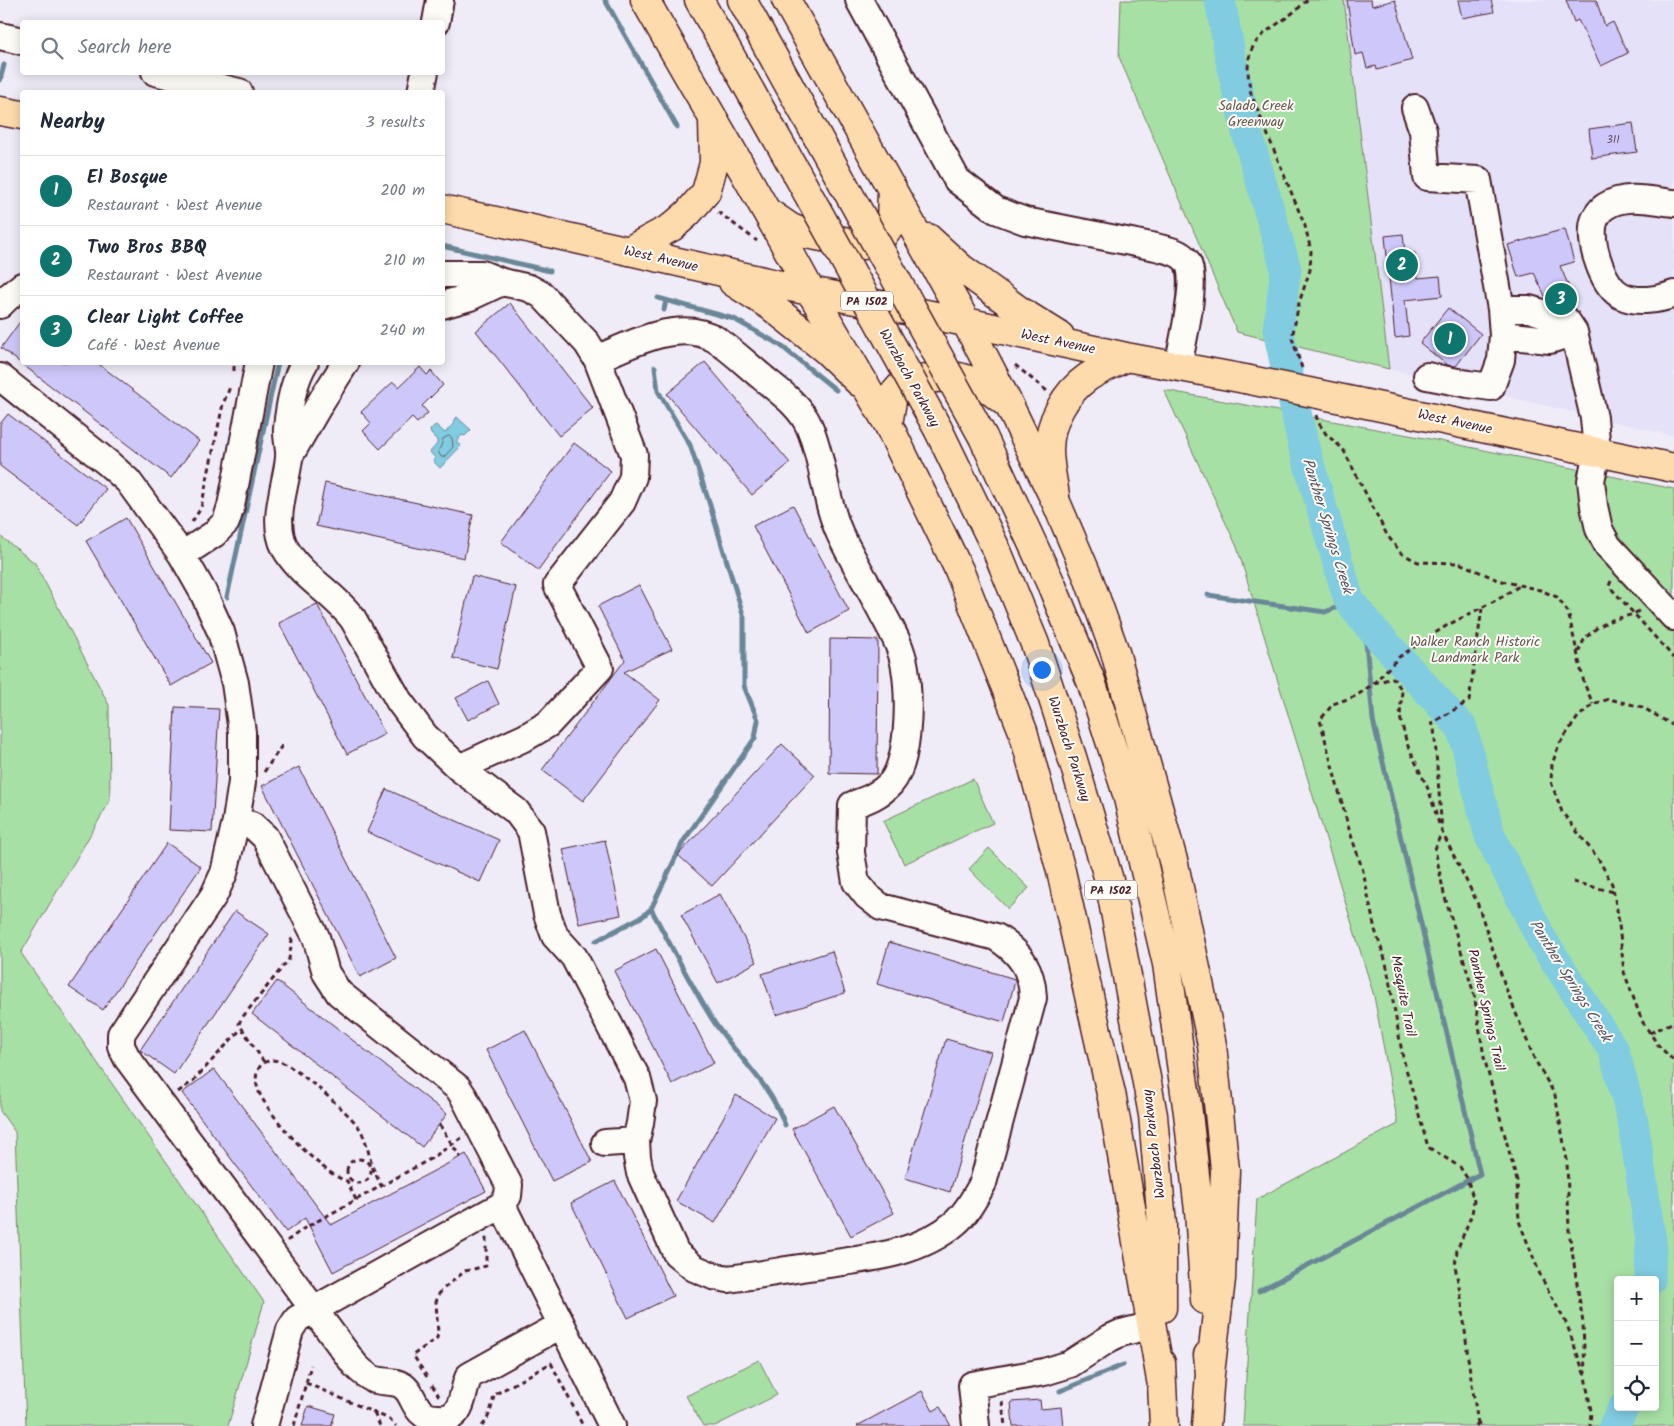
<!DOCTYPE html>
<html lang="en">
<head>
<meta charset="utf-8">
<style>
	:root { --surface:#fff; --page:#f2f2f3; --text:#1f2937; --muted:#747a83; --line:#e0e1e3; --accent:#0f766e }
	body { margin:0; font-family:Kalam,sans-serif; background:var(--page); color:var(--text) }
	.controls { position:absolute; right:15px; bottom:15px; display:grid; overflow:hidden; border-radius:5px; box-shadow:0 2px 12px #0003 }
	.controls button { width:45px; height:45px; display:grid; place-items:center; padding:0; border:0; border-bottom:1px solid var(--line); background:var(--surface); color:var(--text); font:25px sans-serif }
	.you { position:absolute; left:1041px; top:669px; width:18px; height:18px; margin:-12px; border:4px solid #fff; border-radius:50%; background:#1a73e8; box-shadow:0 0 0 8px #1a73e833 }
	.badge { display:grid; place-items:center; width:32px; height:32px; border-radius:50%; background:var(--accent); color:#fff; font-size:16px; font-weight:700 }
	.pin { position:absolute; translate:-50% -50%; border:2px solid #fff; box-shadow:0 1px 5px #0006 }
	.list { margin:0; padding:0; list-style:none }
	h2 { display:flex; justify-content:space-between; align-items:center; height:65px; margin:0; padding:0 20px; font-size:21px }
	h2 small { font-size:16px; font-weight:400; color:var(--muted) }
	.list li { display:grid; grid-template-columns:32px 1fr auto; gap:15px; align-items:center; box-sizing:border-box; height:70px; padding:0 20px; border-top:1px solid var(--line) }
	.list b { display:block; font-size:19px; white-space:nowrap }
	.list p { margin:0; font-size:16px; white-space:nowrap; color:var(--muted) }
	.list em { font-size:16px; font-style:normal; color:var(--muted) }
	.icon { flex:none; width:28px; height:28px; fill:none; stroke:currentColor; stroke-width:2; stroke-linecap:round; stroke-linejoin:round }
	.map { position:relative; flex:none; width:1674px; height:1426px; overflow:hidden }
	.search { position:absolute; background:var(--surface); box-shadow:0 2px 12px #0003; left:20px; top:20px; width:425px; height:55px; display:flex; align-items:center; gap:12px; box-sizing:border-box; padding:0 18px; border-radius:5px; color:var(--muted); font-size:19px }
	.panel { position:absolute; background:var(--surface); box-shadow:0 2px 12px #0003; left:20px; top:90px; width:425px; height:275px; border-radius:5px }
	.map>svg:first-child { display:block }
</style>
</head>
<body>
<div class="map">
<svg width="1674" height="1426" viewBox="0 0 1674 1426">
	<rect width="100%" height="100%" fill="#efecf8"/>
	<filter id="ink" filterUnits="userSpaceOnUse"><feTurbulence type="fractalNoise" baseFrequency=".02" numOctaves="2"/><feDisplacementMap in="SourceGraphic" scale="10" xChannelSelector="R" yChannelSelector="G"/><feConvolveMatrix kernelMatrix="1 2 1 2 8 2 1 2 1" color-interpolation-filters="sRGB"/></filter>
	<g filter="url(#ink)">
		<path fill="#e5e1f9" d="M1344 0H1674V436L1389 369Z"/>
		<path fill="#a7e0a5" stroke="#788068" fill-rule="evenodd" d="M1121 0H1344L1389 369 1237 332 1119 57Z
			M1164 390 1430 439 1674 489V1426H1243L1257 1199 1398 1124 1374 996 1237 547ZM1618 1280H1655V1407H1618Z
			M0 536 35 563 109 705 110 801 21 953 264 1302 228 1426H26L15 1132 0 1111Z
			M973 779 993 823 904 864 883 821Z
			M989 848 1029 888 1008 909 969 869Z
			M759 1360 777 1395 715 1426H703L686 1396Z"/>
		<path fill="#81cce0" stroke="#6b8798" d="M457 417 471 430 465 436 462 435 456 442 461 446 440 468 433 461 435 458 430 452 437 444V440L431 434 430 430 434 426 436 425 445 433 454 423 453 421Z"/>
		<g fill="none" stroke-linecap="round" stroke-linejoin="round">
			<path stroke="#606473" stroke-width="1" d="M449 436 452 438 453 447 444 457H441L438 451 441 446 443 439Z"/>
			<path stroke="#6b8798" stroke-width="5" d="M605 0 677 127
				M0 80 4 65
				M442 246 550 271
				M658 298 734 319 780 345 836 390
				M664 310 666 300
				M655 367 658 391 690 445 709 502 744 618V686L758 720 755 738 683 842 651 909C672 947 691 986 714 1022 738 1058 770 1083 785 1125
				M1208 595 1325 612 1351 602
				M227 597 278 362
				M596 941 643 916 651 909
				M1259 1291 1480 1174 1373 720 1364 620
				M1060 1391 1123 1365"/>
			<path stroke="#81cce0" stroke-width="31" d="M1220 0 1231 61 1247 133 1286 269 1278 330 1303 444 1349 600 1364 620 1462 728 1490 836 1542 940 1614 1051 1633 1122 1651 1241 1650 1280
				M1614 1426 1624 1407"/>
		</g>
		<path fill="#cec8fa" stroke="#4a1f2b" d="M1347 0H1371L1372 6 1395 0 1412 60 1377 70 1376 66 1367 68 1363 53 1355 55Z
			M1458 0H1491L1494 12 1462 18Z
			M1566 0H1596L1605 26 1613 22 1628 53 1601 66 1578 20 1574 22Z
			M1633 123 1637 152 1592 158 1589 129Z
			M1565 229 1574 262 1560 266 1576 303 1570 306 1546 298 1534 273 1518 277 1508 245Z
			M1403 234 1405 253H1415L1418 278 1440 276 1442 296 1405 300 1409 336 1395 338 1385 236Z
			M510 303 593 408 559 436 476 331Z
			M1448 308 1481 334 1456 366 1447 365 1420 343Z
			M22 319V362H96L199 441 171 478 1 348Z
			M705 362 790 463 752 495 667 394Z
			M420 367 427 375 431 371 443 385 422 406 428 413 417 423 412 418 380 449 363 431 371 423 361 412 393 382 399 387Z
			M8 414 106 489 78 525 0 466V424Z
			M574 443 611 471 538 570 501 542Z
			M325 483 473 515 464 558 316 526Z
			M793 505 849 611 809 633 753 526Z
			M126 518 211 663 171 686 86 541Z
			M472 576 516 587 497 669 453 658Z
			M639 585 672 649 624 672 660 700 583 801 542 770 625 660 598 606Z
			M317 604 385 734 347 754 279 623Z
			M830 639 878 640 877 774 829 773Z
			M488 681 499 704 468 720 456 698Z
			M175 707 219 709 212 832 169 830Z
			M782 744 815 775 712 886 678 855Z
			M299 767 396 958 360 977 262 786Z
			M386 789 499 840 480 882 367 832Z
			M605 840 621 915 579 924 563 849Z
			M167 843 201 867 103 1010 69 987Z
			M720 894 757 962 718 983 681 915Z
			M235 911 269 934 174 1074 140 1050Z
			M889 942 1015 979V981L1004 1022 877 984Z
			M656 949 714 1063 672 1084 614 971Z
			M832 951 845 993 776 1015 762 974Z
			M277 981 447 1114 422 1147 252 1014Z
			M525 1030 592 1162 552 1181 486 1050Z
			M946 1039 991 1052 950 1192 905 1178Z
			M214 1069 331 1225 466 1154 486 1191 333 1272 305 1218 286 1232 182 1093Z
			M736 1095 775 1118 715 1223 676 1201Z
			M834 1106 894 1213 851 1236 792 1129Z
			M615 1181 673 1296 628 1318 571 1203Z
			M922 1391 933 1411 940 1407 951 1426H857Z
			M1040 1400 1041 1409 1061 1407 1063 1426H1013L1011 1402Z
			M308 1406 335 1414 331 1426H302Z"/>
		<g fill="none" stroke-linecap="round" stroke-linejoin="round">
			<defs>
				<path id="minor" d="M859 0 957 180 996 210 1025 221 1156 247C1166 250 1178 251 1185 259 1200 273 1182 345 1178 366
					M436 22 440 0
					M0 36 22 41
					M155 72 239 92
					M421 92 425 72
					M1415 108 1423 131 1427 177 1478 180 1501 309 1503 335 1501 360 1491 387 1468 384 1427 376
					M1674 203C1653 201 1626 193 1606 206 1599 210 1593 220 1593 228 1591 247 1603 287 1622 296 1637 303 1659 300 1674 294
					M442 274H482L502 282 529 288 542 295 587 343 597 359 634 455 633 477 622 502 557 585 600 668 548 724 526 737 459 768
					M0 305 7 298 22 286
					M442 305 470 297 502 282
					M1501 309H1529L1566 320 1574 332 1594 418 1597 451 1591 481 1594 506 1599 529 1608 546 1674 617
					M1503 335 1550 340 1574 332
					M305 362C294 380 289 407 287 428 286 438 290 448 289 458 286 487 271 520 285 548 301 577 333 592 353 619L399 701 425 736 459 768 516 811 531 831 547 914 555 936 574 957 637 1078 643 1101 640 1123 636 1141 637 1157 640 1173 676 1253 694 1268 713 1276 728 1279C760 1275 791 1269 822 1265 868 1258 918 1255 955 1223 967 1213 975 1197 983 1183L1033 998C1032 969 1021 953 996 937L881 907 867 896 856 882 851 853 852 805C867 800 880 795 891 783 911 760 911 683 902 655 898 640 890 627 883 614 869 587 853 561 840 534 824 499 824 460 809 426 800 405 778 391 762 377 747 365 732 350 715 339 680 318 630 344 597 359
					M0 377 109 464 128 481 182 555 203 592 221 632 235 683 242 732V782L236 821 224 873 214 895 121 1034V1046L127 1058 355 1365C360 1370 366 1376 373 1379 382 1383 395 1380 403 1386 412 1392 413 1404 421 1412 425 1416 432 1418 438 1418 465 1421 461 1392 469 1376L561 1325
					M289 457 322 400 346 362
					M182 555 214 534 226 522 231 506 259 362
					M236 821 252 825 265 837 316 937 326 973 339 993 458 1088 464 1097 509 1185 508 1196 502 1205 297 1319 290 1330 264 1426
					M605 1143 636 1141
					M502 1205 612 1426
					M976 1426 972 1385 1044 1372 1070 1364 1110 1338 1121 1333 1152 1325"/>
				<path id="major" d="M645 0C700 97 758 193 811 292
					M786 0 966 322
					M0 111 22 115
					M442 209 785 286 966 322 1126 357 1245 379
					M769 213 791 228 806 234 865 245 882 237 891 224 892 188
					M928 238 961 268 1020 311 1060 336
					M628 251 672 227 688 213 706 192 714 163 713 121
					M733 282 772 307 826 350 859 382
					M1357 402 1674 468
					M1055 496C1053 481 1049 465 1049 450 1049 422 1065 393 1088 377 1100 369 1114 364 1126 357"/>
				<path id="highway" d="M699 0 797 174
					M742 0 844 185
					M811 292 888 424 959 570 1023 731 1061 871 1112 1098 1161 1380
					M966 322 1010 407 1056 502 1088 577 1115 652 1174 864 1212 1045 1225 1170 1221 1279 1210 1374
					M888 424 893 395 900 387 912 379 959 377 982 384 1005 402
					M938 429 997 551 1035 644 1072 757 1109 880 1153 1115 1162 1224V1308
					M983 437 1052 586 1091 681 1127 794 1167 964 1188 1113 1199 1211 1205 1300
					M1161 1363 1164 1426
					M1206 1426 1210 1374 1208 1355"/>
			</defs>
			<use href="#minor" stroke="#4a1f2b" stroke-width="30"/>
			<use href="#major" stroke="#4a1f2b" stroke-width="31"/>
			<use href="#highway" stroke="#4a1f2b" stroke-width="31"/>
			<path stroke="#4a1f2b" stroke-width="3" stroke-dasharray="5 4" stroke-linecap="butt" d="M718 212 757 241
				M1015 365 1047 391
				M1302 368 1292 338 1299 303 1310 270 1311 251 1305 226 1251 94C1238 30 1271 37 1307 0
				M234 371V362
				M1316 415 1318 422 1326 434 1343 449 1387 535 1401 553 1418 562 1459 563 1498 580 1540 590 1557 597 1568 612 1584 683 1593 704
				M192 522 201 508 223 404 230 387
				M1611 581 1609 586 1674 658
				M1482 608 1469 701 1432 723 1434 727 1442 831 1435 849 1444 894 1474 994 1484 1057 1517 1181 1519 1221 1541 1277 1567 1325 1585 1376 1591 1411 1590 1426
				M1578 652 1585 638 1598 627 1612 620 1634 614 1640 610
				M1374 683 1393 678 1402 690 1400 717 1407 744 1429 791 1439 824
				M1674 726 1642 707 1609 699 1593 704 1578 717 1560 743 1552 764 1551 782 1562 812 1599 860 1612 884 1618 915 1624 972 1642 1021 1658 1045 1674 1061
				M264 772 283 744
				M1441 830 1477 902 1505 986 1534 1058 1555 1095 1567 1160 1569 1231 1583 1323 1585 1373
				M1573 882 1614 892
				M1650 1033 1674 1022
				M264 1062 239 1024 241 1019 289 959 292 940 290 938
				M178 1092 193 1081 241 1029
				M439 1125 441 1127 460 1157
				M347 1171a12 12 0 1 1 24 0a12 12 0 1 1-24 0Z
				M356 1200 347 1181C321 1174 268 1115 258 1090 256 1083 255 1074 259 1068 263 1061 272 1059 279 1061 295 1066 351 1114 360 1129 366 1139 368 1151 371 1162 373 1170 378 1178 381 1186
				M287 1241 303 1229 432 1158 463 1137
				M427 1377 413 1355 437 1338 438 1334 436 1302 439 1294 443 1289 465 1271 486 1266V1237
				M306 1383 389 1419 396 1426
				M432 1385 439 1396
				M1002 1401 1005 1426
				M374 1413 380 1426
				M1478 1424 1468 1358 1462 1303 1455 1266 1457 1250 1472 1214 1474 1201 1467 1178 1460 1167 1428 1147 1403 1058 1386 962 1375 930 1363 871 1348 826 1320 720 1333 704 1356 696 1373 684 1399 657 1446 626 1502 597 1519 586
				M294 1426 311 1365
				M482 1426C490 1417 492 1406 494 1395L551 1363 583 1426
				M1476 1426 1478 1424 1484 1426"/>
			<use href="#minor" stroke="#fdfcf7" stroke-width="26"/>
			<use href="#major" stroke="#fedbac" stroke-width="28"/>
			<use href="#highway" stroke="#fedbac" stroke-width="28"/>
			<defs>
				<path id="major-bridge" d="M1245 379 1357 402"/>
				<path id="highway-bridge" d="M797 174 938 429
					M844 185 983 437"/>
			</defs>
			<use href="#major-bridge" stroke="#4a1f2b" stroke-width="31" stroke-linecap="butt"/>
			<use href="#highway-bridge" stroke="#4a1f2b" stroke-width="31" stroke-linecap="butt"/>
			<use href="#major-bridge" stroke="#fedbac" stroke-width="28"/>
			<use href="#highway-bridge" stroke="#fedbac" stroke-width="28"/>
		</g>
	</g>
	<g text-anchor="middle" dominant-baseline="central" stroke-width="4" stroke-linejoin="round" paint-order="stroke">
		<g font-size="11" fill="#6b495f">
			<text x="1613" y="140">311</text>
		</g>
		<g fill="#fdfcf7" stroke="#806168" stroke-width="1">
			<rect x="841" y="291.5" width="52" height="19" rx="4"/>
			<rect x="1085" y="880.5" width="52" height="19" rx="4"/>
		</g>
		<g font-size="12" font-weight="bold" fill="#4a1f2b">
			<text x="867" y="301">PA 1502</text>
			<text x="1111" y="890">PA 1502</text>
		</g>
		<g font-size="14" fill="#665950" stroke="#fdfcf7">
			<text x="1256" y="106">Salado Creek<tspan x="1256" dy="16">Greenway</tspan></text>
			<text x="1475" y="642">Walker Ranch Historic<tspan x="1475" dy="16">Landmark Park</tspan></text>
		</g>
		<g font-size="14" fill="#4a1f2b" stroke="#fdfcf7">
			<text transform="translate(661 259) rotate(13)">West Avenue</text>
			<text transform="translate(1058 342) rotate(12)">West Avenue</text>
			<text transform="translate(909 378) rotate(61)">Wurzbach Parkway</text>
			<text transform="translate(1455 422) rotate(12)">West Avenue</text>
			<text transform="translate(1069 749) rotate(72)">Wurzbach Parkway</text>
			<text transform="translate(1403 996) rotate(79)">Mesquite Trail</text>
			<text transform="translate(1486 1010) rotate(77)">Panther Springs Trail</text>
			<text transform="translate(1154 1144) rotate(-97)">Wurzbach Parkway</text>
		</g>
		<g font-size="15" font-style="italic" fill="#5a5361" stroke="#fdfcf7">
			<text transform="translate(1327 526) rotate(73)">Panther Springs Creek</text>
			<text transform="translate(1570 981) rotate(58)">Panther Springs Creek</text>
		</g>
	</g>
</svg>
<div class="controls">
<button>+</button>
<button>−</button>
<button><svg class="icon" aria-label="locate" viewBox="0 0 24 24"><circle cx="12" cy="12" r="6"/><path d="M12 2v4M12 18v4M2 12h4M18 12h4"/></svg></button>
</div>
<div class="you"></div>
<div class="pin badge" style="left:1450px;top:339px">1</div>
<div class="pin badge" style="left:1402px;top:265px">2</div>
<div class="pin badge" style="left:1561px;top:299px">3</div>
<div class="search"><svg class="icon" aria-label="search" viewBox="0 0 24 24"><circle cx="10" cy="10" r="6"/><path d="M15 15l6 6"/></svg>Search here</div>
<section class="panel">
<h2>Nearby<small>3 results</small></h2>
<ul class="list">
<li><span class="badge">1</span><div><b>El Bosque</b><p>Restaurant · West Avenue</p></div><em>200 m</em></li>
<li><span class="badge">2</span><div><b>Two Bros BBQ</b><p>Restaurant · West Avenue</p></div><em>210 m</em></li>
<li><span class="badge">3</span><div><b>Clear Light Coffee</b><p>Café · West Avenue</p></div><em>240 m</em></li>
</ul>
</section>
</div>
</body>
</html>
